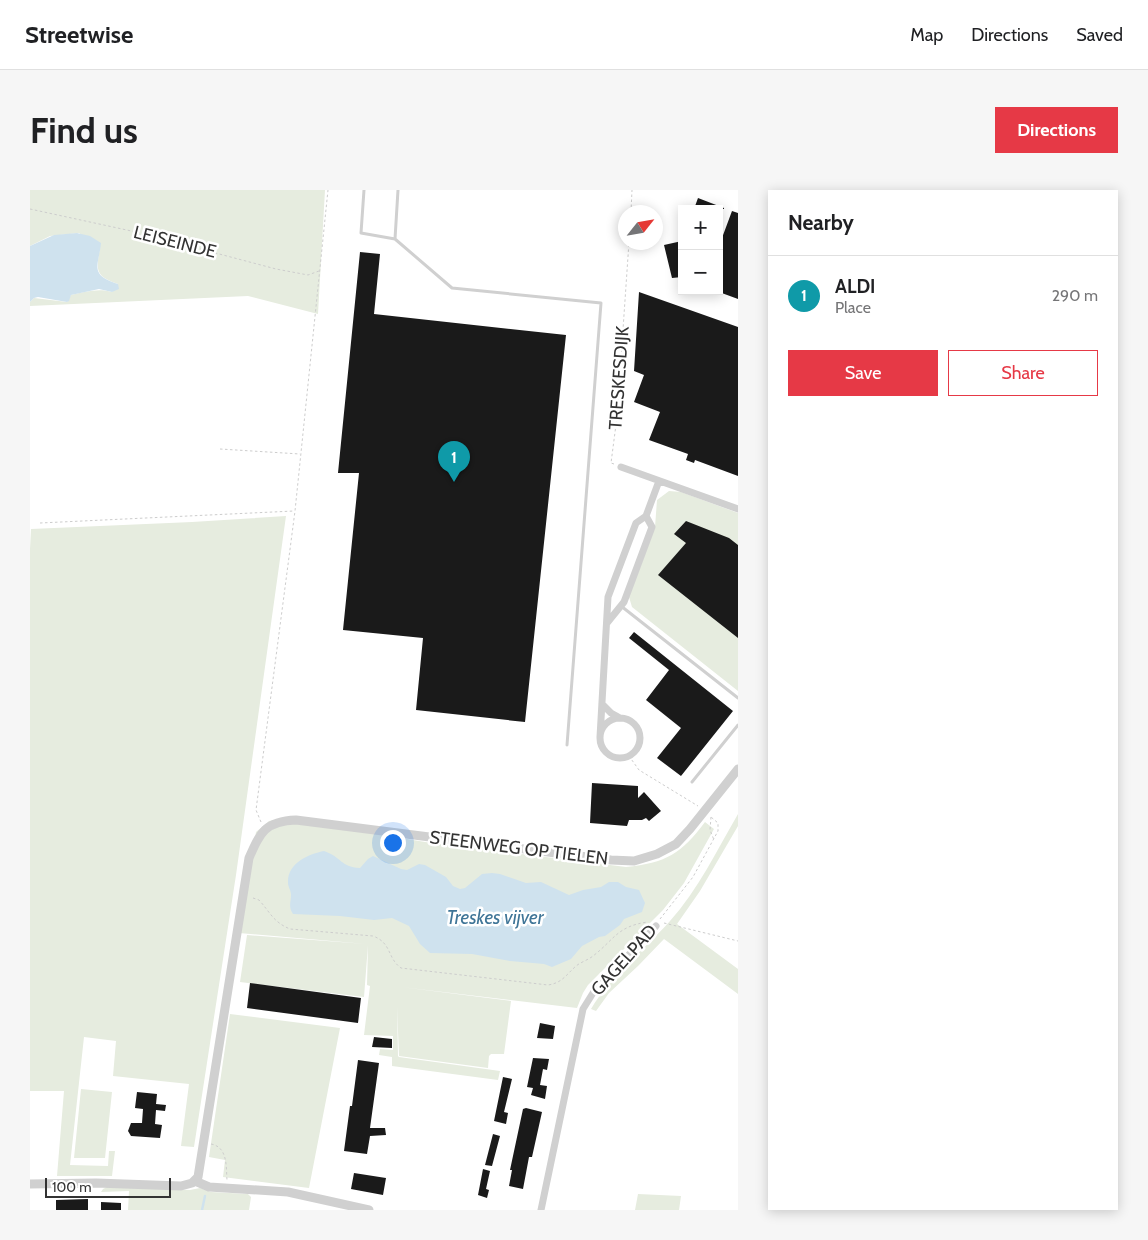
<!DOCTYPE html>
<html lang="en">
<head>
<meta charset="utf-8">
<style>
	:root { --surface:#fff; --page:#f6f6f6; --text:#202124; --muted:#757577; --line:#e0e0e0; --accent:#e63946 }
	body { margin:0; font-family:Cabin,sans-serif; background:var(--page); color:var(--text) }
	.controls { position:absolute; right:15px; top:15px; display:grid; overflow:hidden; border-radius:0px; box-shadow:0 2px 12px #0003 }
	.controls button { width:45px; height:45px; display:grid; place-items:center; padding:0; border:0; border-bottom:1px solid var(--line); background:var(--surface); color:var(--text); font:25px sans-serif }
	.compass { position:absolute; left:588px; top:15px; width:45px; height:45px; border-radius:50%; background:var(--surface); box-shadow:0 2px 12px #0003; rotate:59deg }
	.scale { position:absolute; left:15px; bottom:12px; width:126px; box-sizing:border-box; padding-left:5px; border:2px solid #333; border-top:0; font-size:14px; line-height:18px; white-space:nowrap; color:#333; -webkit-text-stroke:4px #fff; paint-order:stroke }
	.you { position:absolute; left:362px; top:652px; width:18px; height:18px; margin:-12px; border:4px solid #fff; border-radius:50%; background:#1a73e8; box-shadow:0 0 0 8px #1a73e833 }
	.badge { display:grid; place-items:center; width:32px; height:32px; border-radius:50%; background:var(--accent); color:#fff; font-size:16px; font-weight:700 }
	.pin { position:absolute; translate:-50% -41px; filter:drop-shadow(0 1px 2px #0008) }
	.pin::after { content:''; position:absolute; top:26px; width:18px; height:15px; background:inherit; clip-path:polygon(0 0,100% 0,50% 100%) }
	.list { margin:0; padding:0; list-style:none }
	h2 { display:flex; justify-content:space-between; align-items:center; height:65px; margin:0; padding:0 20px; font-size:21px }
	h2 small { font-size:16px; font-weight:400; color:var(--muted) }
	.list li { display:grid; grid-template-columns:32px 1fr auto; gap:15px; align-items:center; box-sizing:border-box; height:80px; padding:0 20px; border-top:1px solid var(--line) }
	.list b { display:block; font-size:19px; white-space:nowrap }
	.list p { margin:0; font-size:16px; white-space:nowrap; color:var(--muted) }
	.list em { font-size:16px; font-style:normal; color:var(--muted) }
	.actions { display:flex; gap:10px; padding:15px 20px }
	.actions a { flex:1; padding:11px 0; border:1px solid var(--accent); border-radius:0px; text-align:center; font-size:18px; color:var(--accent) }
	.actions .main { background:var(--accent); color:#fff }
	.map { position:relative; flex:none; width:708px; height:1020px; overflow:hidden; border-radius:0px }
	header { display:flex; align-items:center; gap:30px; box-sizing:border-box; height:70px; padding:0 25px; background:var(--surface); border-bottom:1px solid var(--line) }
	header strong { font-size:24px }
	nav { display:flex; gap:28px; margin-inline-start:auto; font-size:18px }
	.intro { display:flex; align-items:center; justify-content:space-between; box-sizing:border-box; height:120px; padding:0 30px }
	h1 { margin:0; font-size:35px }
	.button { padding:12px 22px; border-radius:0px; background:var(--accent); color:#fff; font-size:18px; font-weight:700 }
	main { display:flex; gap:30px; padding:0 30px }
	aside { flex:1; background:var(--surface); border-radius:0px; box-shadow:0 2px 12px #0003 }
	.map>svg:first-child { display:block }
</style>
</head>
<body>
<header>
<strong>Streetwise</strong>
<nav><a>Map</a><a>Directions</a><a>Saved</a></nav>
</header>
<div class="intro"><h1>Find us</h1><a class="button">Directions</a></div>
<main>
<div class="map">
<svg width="708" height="1020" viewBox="0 0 708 1020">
	<rect width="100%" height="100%" fill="#fff"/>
	<path fill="#e6ecdf" d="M0 0H295L288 124 218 106 0 116V112L4 108 37 112 41 105C55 102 68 98 82 102L88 94C65 86 66 80 70 58L49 43 20 46 0 56Z
		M639 301 651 302 708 323V501L602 417 599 407 625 337 627 310Z
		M256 326 206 685 164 957 151 956 159 894 83 886 86 851 54 847 40 975 78 976 79 961H85L82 986H27L34 901H0V359L1 339 162 332Z
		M708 624V636L670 701 647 734 708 779V804L634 749 608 776 579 803 566 821 561 819C581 785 614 760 640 731 668 700 687 660 708 624Z
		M249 629 272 631 395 652 596 677C636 673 651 664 675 632L684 639 654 693 633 720 558 795 553 803 547 818 371 797 481 811 474 864H461L459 866 458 878 369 866 367 816 368 866 369 867 470 881 468 890 362 876V867L349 865 350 859 363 860V846L334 845 340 796 337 795 338 755 334 807 210 792 217 745 336 754 209 743 226 642 239 631Z
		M200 824 310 838 279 998 193 987 195 970 179 967Z
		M51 899 82 902 75 968H44Z
		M77 997 160 1000 170 998 181 1002 218 1004 221 1007 219 1020H98L99 1001 71 1002 73 999Z
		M608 1004 651 1006 649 1020H605Z"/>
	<path fill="#cfe2ee" d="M47 43 60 46 71 53C69 75 58 85 88 94L89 99 82 102 69 99 41 105 39 111 37 112 8 107 4 108 0 112V56L24 45Z
		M294 661C312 667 310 677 330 678L338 669 343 666 371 679 377 680 389 674 395 675 416 687 423 696 430 699 435 698 452 684 462 683 470 684 496 693 511 692 539 705 553 700 571 697 579 692H588L596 697 609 700 615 713 612 722 594 729 590 735 575 746 569 747 552 756 541 769 522 777 514 774 480 771 442 764 400 763 390 754 379 736 362 728 344 730 310 726 263 724C258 717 261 712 261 705 261 700 258 697 258 693 257 673 279 664 294 661Z"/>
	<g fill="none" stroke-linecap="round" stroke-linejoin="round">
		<path stroke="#cfe2ee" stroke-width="2.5" d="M172 1020 175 1006"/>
	</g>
	<path fill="#1a1a1a" d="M668 8 694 18V19H664Z
		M702 21 708 23V109L689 102V56Z
		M652 51V87L642 88 634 55Z
		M330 62 350 64 344 124 536 145 495 532 386 520 393 448 313 440 329 283H308Z
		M609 102 708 137V286L665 270 664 273 656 270 658 264 619 250 630 222 604 212 614 185 604 181Z
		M656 331 699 348 708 355V448L628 385 656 353 644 344Z
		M604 442 703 521 651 586 627 568 651 538 616 510 639 480 599 448Z
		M562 593 608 596V608L614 602 631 621 619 631 616 628 612 630H599L597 636 560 633Z
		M220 793 331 808 328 833 217 818Z
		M510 833 525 836 523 849 507 848Z
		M344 847 362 849V858L342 857Z
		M503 868 519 869 517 880 513 879 510 895 517 896 515 909 501 905 503 898 497 897Z
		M328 870 349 873 340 938H355L356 945 340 946 337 964 314 961 320 916H322Z
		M473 887 482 889 474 922 478 923 476 934 464 931Z
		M107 902 127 904 126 914 136 915 135 921 126 920 125 934 132 935 130 948 101 946 98 941 101 933H112L113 919 105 918Z
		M496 918 512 922 502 967H499L493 999 479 996 482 980H480L493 919Z
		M463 944 470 946 462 976 455 975Z
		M453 979 460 981 456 999 459 1000 457 1008 448 1005Z
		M324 983 356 988 353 1005 321 999Z
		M58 1009V1020H26V1010Z
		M71 1012 91 1013V1020H71Z"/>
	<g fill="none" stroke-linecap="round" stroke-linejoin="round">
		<path stroke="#cdcdcd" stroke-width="1" stroke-dasharray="2.5 2.5" stroke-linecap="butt" d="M0 19 106 42 246 79 278 85 289 81
			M601 22 602 0
			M190 259 270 264
			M584 274 581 273 587 227 599 52
			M10 333 264 321
			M599 566 609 580 668 616
			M681 627 680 640 684 650
			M231 632 226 620 265 321 298 0
			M223 708 229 710C240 722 243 732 260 739L343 746C362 753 357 768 371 778L518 795C532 793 536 785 546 776 551 772 558 770 563 766 584 750 587 736 618 732
			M630 729 663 687 688 641V633L681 627
			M634 733 708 751
			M181 954C198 957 196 977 197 990"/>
		<path stroke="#d0d0d0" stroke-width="3" d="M334 0 331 43 365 49
			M368 0 365 49 422 98 571 113 537 555
			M591 416 708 508
			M662 592 708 535"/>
		<path stroke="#d0d0d0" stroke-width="7" d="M591 277 708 319
			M577 433 594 412 622 337 616 326
			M572 514 581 523 590 528
			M570 548a20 20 0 1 1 40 0a20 20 0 1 1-40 0Z
			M570 547 578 407 606 333 616 326 629 291
			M511 1020 553 819 563 803 626 736"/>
		<path stroke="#d0d0d0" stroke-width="9" d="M165 991 179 997 258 1002 339 1020
			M0 994 66 993 151 996 162 993 168 987 219 668C230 643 235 631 266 630L581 670 604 671 627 664 646 654 660 639 708 579"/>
	</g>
	<g text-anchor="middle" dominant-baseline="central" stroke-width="5" stroke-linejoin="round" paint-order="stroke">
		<g font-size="18" fill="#333" stroke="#fff">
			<text transform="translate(145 52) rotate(14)">LEISEINDE</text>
			<text transform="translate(589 188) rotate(-86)">TRESKESDIJK</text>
			<text transform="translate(489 658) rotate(7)">STEENWEG OP TIELEN</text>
			<text transform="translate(594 770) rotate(-48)">GAGELPAD</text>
		</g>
		<g font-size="19" font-style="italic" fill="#3f7597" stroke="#fff">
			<text x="465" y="727">Treskes vijver</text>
		</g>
	</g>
</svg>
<div class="controls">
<button>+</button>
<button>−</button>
</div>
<svg class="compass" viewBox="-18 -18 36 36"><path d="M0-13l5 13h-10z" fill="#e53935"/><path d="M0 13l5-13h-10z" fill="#757577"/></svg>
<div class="scale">100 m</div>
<div class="you"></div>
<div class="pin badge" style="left:424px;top:292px;background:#0f9aa8">1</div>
</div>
<aside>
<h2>Nearby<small></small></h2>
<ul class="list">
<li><span class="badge" style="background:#0f9aa8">1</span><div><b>ALDI</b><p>Place</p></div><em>290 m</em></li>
</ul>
<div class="actions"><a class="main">Save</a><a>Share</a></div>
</aside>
</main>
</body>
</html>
